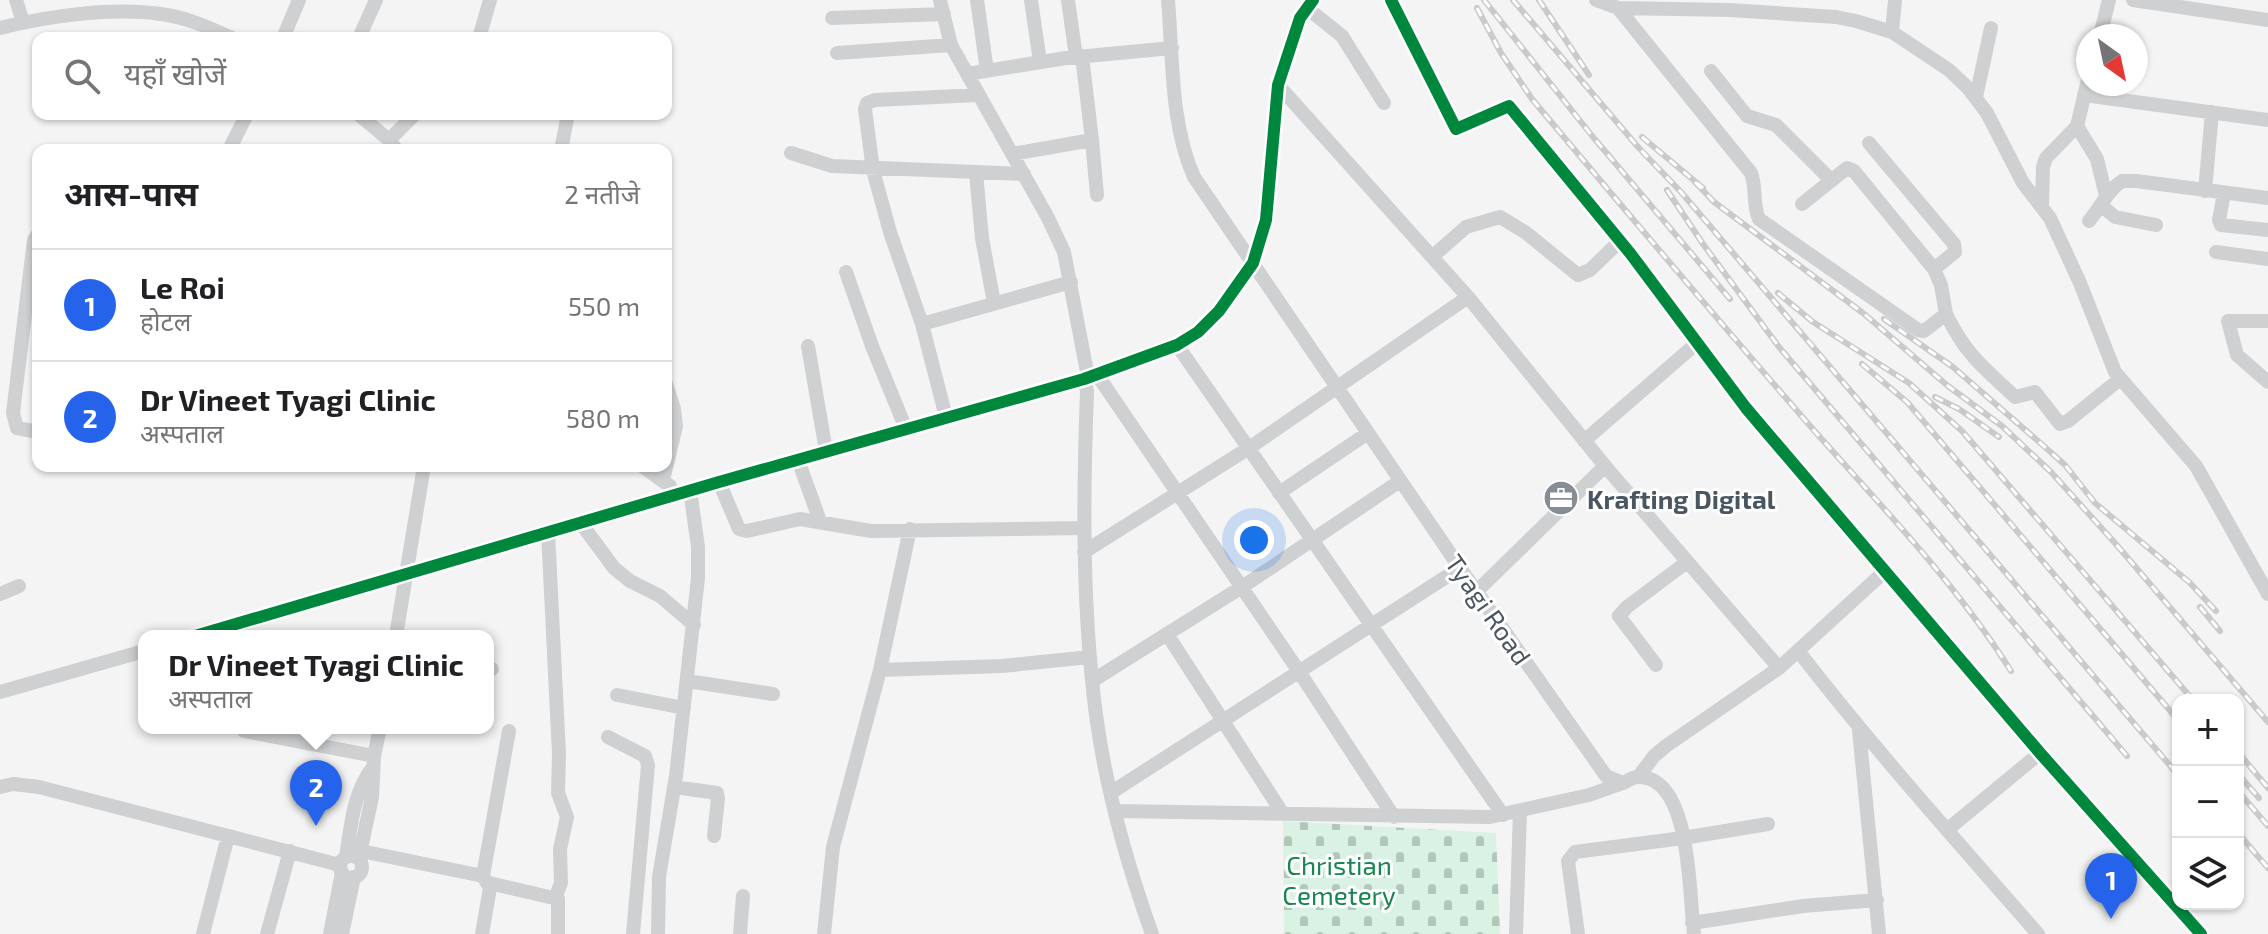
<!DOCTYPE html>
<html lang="hi">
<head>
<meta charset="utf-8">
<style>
	:root { --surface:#fff; --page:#f2f2f2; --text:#202124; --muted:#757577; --line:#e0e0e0; --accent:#2563eb }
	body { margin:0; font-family:"Exo 2","Noto Sans Devanagari",sans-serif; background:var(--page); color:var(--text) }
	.controls { position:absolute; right:24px; bottom:24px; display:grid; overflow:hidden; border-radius:16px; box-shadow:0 2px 6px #0004 }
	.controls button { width:72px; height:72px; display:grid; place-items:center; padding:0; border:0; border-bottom:2px solid var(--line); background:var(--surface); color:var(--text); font:40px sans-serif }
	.compass { position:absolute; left:2076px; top:24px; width:72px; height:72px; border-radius:50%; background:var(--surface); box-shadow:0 2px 6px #0004; rotate:147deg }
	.you { position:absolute; left:1254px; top:540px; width:28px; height:28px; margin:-20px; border:6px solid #fff; border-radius:50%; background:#1a73e8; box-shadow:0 0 0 12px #1a73e833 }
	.badge { display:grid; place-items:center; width:52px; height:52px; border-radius:50%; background:var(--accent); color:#fff; font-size:26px; font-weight:700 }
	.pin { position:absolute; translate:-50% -66px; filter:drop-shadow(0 2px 4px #0008) }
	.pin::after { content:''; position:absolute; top:42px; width:28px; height:24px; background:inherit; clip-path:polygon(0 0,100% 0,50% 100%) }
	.popup { position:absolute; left:138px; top:630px; width:356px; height:104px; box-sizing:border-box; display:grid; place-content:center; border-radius:16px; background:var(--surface); filter:drop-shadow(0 2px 6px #0005); font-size:26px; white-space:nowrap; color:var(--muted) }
	.popup b { font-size:30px; color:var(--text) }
	.popup::after { content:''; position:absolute; left:50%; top:100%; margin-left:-16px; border:16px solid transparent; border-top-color:var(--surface) }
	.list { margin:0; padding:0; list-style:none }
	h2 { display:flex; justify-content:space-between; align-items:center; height:104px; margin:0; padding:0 32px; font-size:34px }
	h2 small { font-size:26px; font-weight:400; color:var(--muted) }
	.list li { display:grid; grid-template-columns:52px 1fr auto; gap:24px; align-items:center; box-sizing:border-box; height:112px; padding:0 32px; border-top:2px solid var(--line) }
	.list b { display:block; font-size:30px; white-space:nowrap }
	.list p { margin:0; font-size:26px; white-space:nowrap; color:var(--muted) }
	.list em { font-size:26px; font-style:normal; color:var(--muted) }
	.icon { flex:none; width:44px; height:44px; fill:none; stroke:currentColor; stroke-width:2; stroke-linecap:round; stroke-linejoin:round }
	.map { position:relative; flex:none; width:2268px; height:934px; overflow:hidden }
	.search { position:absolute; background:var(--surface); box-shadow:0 2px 6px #0004; left:32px; top:32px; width:640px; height:88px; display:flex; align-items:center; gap:20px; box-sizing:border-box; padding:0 28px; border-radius:16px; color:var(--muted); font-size:30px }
	.panel { position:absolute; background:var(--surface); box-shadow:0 2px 6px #0004; left:32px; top:144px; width:640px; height:328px; border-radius:16px }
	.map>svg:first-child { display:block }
</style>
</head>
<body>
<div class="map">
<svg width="2268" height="934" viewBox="0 0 2268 934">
	<defs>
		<pattern id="cemetery-stones" width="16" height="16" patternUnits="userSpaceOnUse" patternTransform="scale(2)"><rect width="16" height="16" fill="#d9f2e3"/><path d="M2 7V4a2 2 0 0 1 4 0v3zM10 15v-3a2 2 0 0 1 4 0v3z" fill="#b2c7bb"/></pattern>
	</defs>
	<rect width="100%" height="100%" fill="#f4f4f4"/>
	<path fill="url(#cemetery-stones)" d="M1283 821 1496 833 1500 934H1284Z"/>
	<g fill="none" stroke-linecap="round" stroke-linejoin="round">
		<path stroke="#ced0d2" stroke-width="14" d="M16 0 23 22
			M940 0 951 45 1048 218 1064 252 1088 377
			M977 0 987 71
			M1031 0 1040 62
			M1068 0 1076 57
			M1168 0C1173 58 1170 123 1194 177L1460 568 1606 776 1623 783C1629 780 1635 776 1641 777 1692 780 1689 897 1694 934
			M1391 0 1456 129 1509 106 1630 253 1746 408 2040 753 2201 934
			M1596 0 1618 8 1730 10 1836 17 1856 21 1892 32 1949 70 1968 88 1987 113 2023 183 2050 218 2080 283 2115 372 2196 466 2268 594
			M2133 0 2268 20
			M1307 8 1342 36 1384 103
			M1618 8 1751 173C1757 188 1752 204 1759 219L1918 330 1924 331 1946 314C1966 355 1983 367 2015 397L2035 392 2060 424 2068 421 2120 379
			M832 18 944 14
			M0 28C48 16 112 7 161 14 186 17 210 28 232 38
			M1892 32 1895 0
			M2100 36 2109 0
			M283 38 299 0
			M359 38 376 0
			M479 38 490 0
			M837 53 951 45
			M1711 71 1747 116 1776 125 1831 180
			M967 74 1066 58 1172 48
			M1278 85 1468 297 1605 466 1779 668
			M2084 95 2268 120
			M1976 97 1991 28
			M358 114 389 140 397 150
			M2077 126 2097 159 2106 196
			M389 140 415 114
			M1092 140 1097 195
			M1869 143 1954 244 1955 252 1934 269
			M229 150 247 114
			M561 150 568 114
			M791 153 832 166 1024 174
			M1012 154 1092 140 1082 56
			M976 173 982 238 994 303
			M2205 191 2212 112
			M2224 193 2219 220 2221 225 2268 230
			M1802 204 1847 168 1854 171 1934 269 1941 285 1946 314
			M2042 205 2043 167 2046 158 2077 126 2088 80
			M2102 206 2115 217 2156 225
			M2089 221C2101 207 2107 191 2122 181H2136L2268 198
			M38 234 34 240 13 413 17 428 38 432
			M2216 252 2268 259
			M1432 257 1466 227 1500 217 1525 232 1578 275 1590 270 1620 241
			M846 272 872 346 906 429
			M2268 321H2228L2237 355 2268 382
			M922 324 1071 282
			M1177 345 1503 815
			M808 346 826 451
			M1096 373 1298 670 1394 817
			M1084 379 1087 391C1083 499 1082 607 1096 715 1106 789 1127 864 1152 934
			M946 417 922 324 890 232 873 170 865 109 867 103 875 100 978 95
			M1584 441 1697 343
			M798 460 820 521
			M642 466 670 486
			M663 480 676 426 674 409 666 384
			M719 482 739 529 747 531 800 519 871 531 1084 528
			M1279 493 1368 433
			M580 522 614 568 630 581 660 596 694 625
			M548 532 559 754 558 793 567 817 560 849 561 883 555 898
			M1084 552 1249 448 1468 297
			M1477 591 1605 466
			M0 594 19 586
			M1167 634 1283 814
			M195 636 719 482 1084 379 1177 345 1198 332 1219 311 1253 263 1266 220 1278 85 1300 18 1313 0
			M396 636 424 466
			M1799 652C1875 750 1957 841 2038 934
			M1656 665 1619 616 1627 607 1687 562
			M488 669H492
			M880 670 1002 666 1090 657
			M687 681 773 694
			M1092 681 1242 587 1400 481
			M0 692 144 651
			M617 695 684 708
			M1859 730 1879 934
			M244 731 374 756
			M608 737 645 756 648 765 633 934
			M1639 776 1654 756 1666 746 1779 668 1884 572
			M0 787 13 784 39 787 340 865
			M674 787 717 793 718 798 714 836
			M1112 792 1460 568
			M1116 811 1490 817 1589 795 1623 783
			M1947 830 2040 753
			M361 851 483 876 490 888 482 934
			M340 867a11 11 0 1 1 22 0a11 11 0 1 1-22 0Z
			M346 857C351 826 353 792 373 767
			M359 858 372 797 374 756 380 728
			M483 876 509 731
			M489 883 558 899V934
			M1692 923 1803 906 1877 900
			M203 934 228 836
			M267 934 290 851
			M330 934 342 872
			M342 934 354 877
			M658 934 659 877 676 776 698 578V547L690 490
			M740 934 743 896
			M824 934 833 847 880 670 910 529
			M1516 934 1520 811
			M1578 934 1568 861 1575 852 1683 838 1768 824"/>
		<defs>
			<path id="rail" d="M1484 0 1593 137 1730 299
				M1513 0 1638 147 1681 192 2178 775
				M1539 0 1589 75
				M1477 8 1501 53 1532 99C1624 209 1717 319 1811 427 1881 506 1955 582 2011 671
				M1642 137 1703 188
				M1695 182 1714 202 1863 313 1948 386 2002 426 2051 472 2115 543 2268 722
				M1667 190 1703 244 1779 347 2127 756
				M1778 293 1813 322 1909 383 1962 431 2193 700
				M1884 319 1953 367 2046 448 2065 465 2095 503 2189 582 2216 611
				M1862 364 1907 402 2178 720
				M1935 397 1959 409 1999 437
				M2200 607 2220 631
				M2238 752 2268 788
				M2238 774 2259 798
				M2238 791 2268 826
				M2238 833 2268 868"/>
		</defs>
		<use href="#rail" stroke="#c9cacc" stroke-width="6"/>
		<use href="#rail" stroke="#fff" stroke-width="3" stroke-dasharray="9" stroke-linecap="butt"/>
		<defs>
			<path id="cycleway" d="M1391 0 1456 129 1509 106 1630 253 1746 408 2040 753 2201 934
				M195 636 719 482 1084 379 1177 345 1198 332 1219 311 1253 263 1266 220 1278 85 1300 18 1313 0"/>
		</defs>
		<use href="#cycleway" stroke="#fff" stroke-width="17"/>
		<use href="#cycleway" stroke="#00873e" stroke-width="12"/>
	</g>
	<defs>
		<symbol id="office-disc" viewBox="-11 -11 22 22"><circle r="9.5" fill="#868d94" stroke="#fff"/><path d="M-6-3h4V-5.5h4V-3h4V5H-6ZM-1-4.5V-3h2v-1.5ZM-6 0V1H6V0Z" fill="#fff"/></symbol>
	</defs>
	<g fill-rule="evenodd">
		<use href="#office-disc" x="1541" y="478" width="40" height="40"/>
	</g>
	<g text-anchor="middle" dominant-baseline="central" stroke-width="6" stroke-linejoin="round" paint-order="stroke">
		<g font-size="26" font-weight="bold" fill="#4a5661" stroke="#fff" text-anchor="start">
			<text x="1587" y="498">Krafting Digital</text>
		</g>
		<g font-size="26" fill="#4a5661" stroke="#fff">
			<text transform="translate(1489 609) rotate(55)">Tyagi Road</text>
		</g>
		<g font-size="26" fill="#17864f" stroke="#fff">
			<text x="1339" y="864">Christian<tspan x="1339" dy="30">Cemetery</tspan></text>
		</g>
	</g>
</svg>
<div class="controls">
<button>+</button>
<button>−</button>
<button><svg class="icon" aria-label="layers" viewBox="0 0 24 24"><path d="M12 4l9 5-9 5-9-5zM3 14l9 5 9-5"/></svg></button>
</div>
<svg class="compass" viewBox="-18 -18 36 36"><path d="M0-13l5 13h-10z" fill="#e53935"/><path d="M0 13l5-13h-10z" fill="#757577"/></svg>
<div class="you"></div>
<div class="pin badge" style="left:2111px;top:919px">1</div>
<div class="pin badge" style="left:316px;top:826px">2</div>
<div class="popup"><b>Dr Vineet Tyagi Clinic</b>अस्पताल</div>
<div class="search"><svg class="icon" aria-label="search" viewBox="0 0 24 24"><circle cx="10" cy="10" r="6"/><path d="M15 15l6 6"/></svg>यहाँ खोजें</div>
<section class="panel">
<h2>आस-पास<small>2 नतीजे</small></h2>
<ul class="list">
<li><span class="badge">1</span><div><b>Le Roi</b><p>होटल</p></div><em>550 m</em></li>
<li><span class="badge">2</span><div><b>Dr Vineet Tyagi Clinic</b><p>अस्पताल</p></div><em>580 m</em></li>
</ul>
</section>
</div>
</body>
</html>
